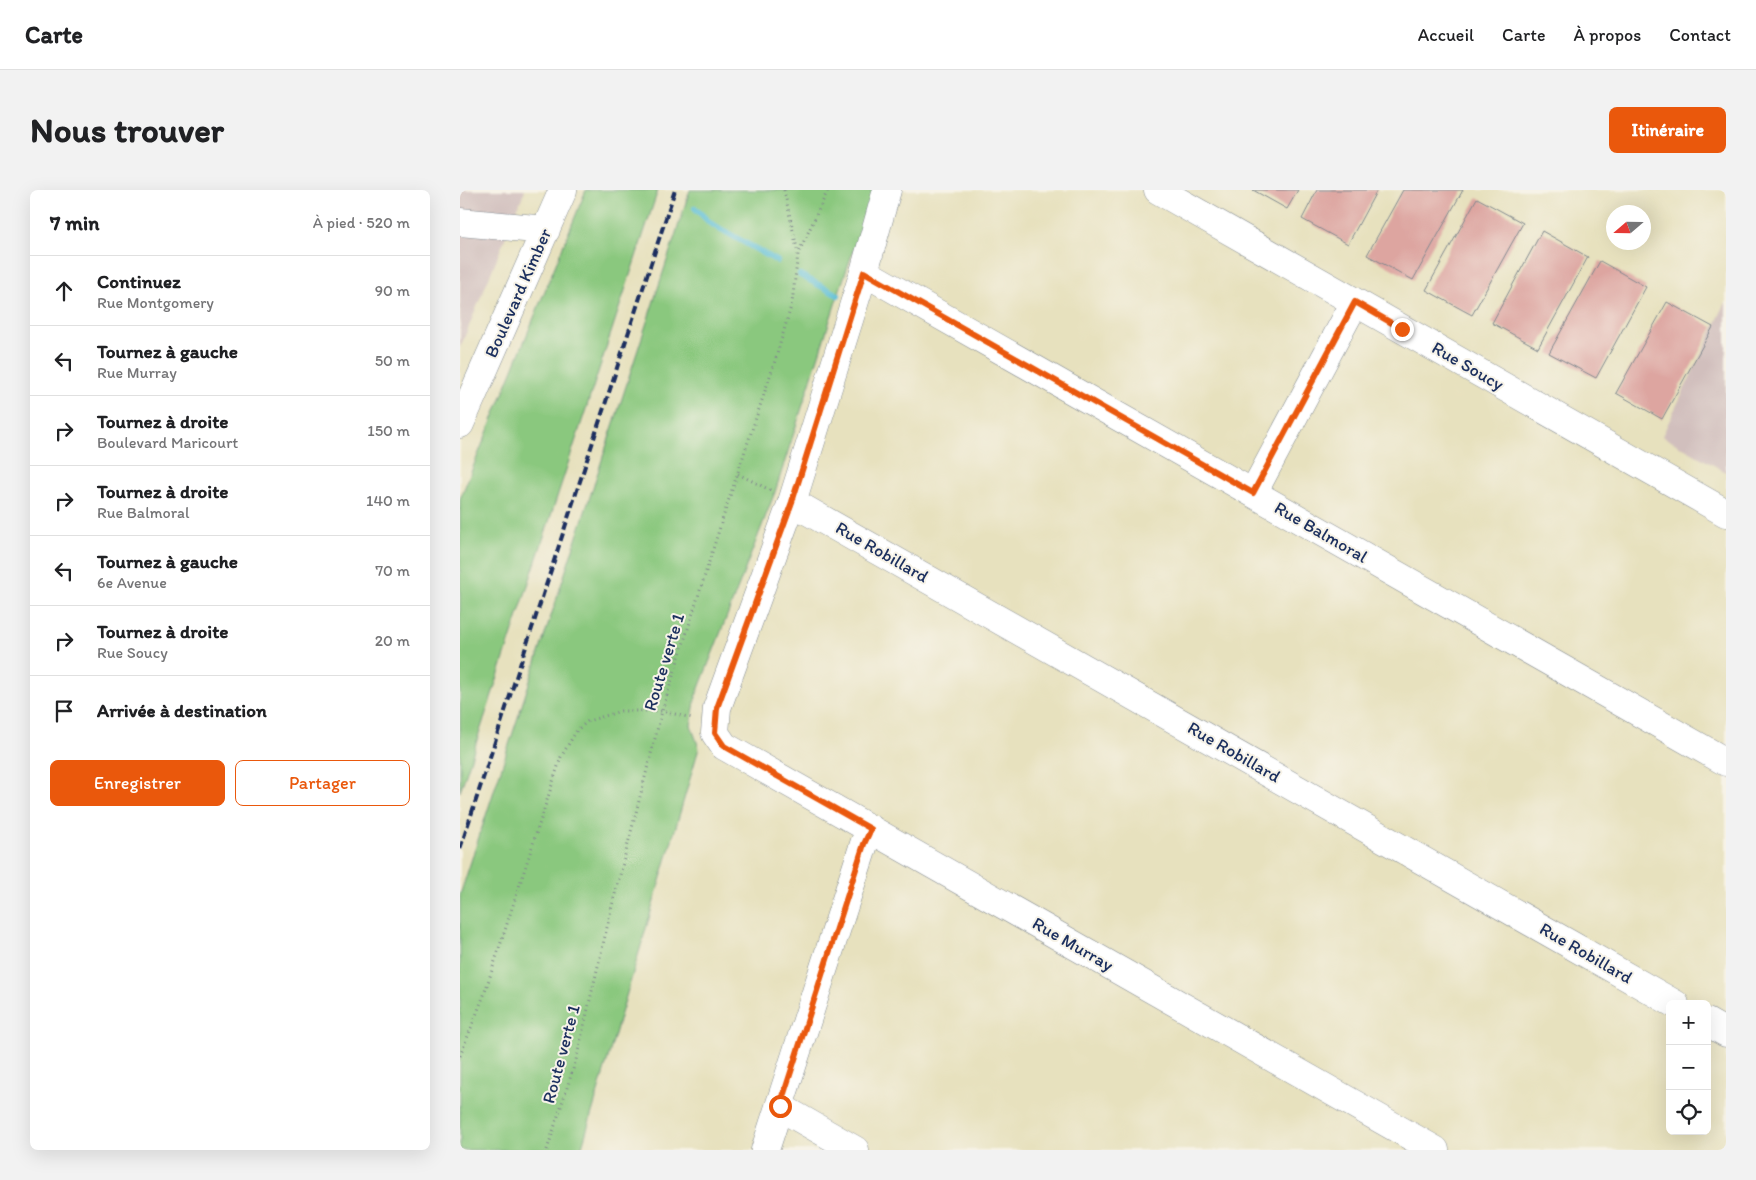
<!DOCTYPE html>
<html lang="fr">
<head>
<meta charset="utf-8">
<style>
	:root { --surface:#fff; --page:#f2f2f2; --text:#202124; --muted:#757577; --line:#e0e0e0; --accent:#ea580c }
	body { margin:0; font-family:Itim,sans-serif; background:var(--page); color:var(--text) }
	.controls { position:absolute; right:15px; bottom:15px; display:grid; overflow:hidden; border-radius:8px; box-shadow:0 5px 20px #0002 }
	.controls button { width:45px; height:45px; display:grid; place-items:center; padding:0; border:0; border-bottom:1px solid var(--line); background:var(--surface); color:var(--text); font:25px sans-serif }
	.compass { position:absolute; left:1146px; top:15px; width:45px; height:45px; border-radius:50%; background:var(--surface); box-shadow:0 5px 20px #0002; rotate:250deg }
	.stop { position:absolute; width:15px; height:15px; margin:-11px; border:4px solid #ea580c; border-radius:50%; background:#fff }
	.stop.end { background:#ea580c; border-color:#fff; box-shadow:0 1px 5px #0008 }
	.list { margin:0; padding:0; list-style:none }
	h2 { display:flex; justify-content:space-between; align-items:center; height:65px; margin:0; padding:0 20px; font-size:21px }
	h2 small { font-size:16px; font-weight:400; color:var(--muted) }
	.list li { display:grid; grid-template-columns:32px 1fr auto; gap:15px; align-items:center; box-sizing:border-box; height:70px; padding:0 20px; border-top:1px solid var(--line) }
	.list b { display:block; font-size:19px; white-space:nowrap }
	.list p { margin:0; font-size:16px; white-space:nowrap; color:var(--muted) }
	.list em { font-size:16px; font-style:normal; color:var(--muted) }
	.actions { display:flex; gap:10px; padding:15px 20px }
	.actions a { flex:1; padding:11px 0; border:1px solid var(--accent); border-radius:8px; text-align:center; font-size:18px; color:var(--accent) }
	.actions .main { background:var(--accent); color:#fff }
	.icon { flex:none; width:28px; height:28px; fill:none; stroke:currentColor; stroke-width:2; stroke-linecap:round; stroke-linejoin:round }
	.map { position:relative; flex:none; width:1266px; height:960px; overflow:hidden; border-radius:8px }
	header { display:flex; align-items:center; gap:30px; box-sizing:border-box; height:70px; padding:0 25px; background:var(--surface); border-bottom:1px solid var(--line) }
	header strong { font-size:24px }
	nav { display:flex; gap:28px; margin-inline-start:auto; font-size:18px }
	.intro { display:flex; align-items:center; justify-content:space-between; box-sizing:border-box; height:120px; padding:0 30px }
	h1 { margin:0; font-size:35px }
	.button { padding:12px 22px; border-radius:8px; background:var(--accent); color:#fff; font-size:18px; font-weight:700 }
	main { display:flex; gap:30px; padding:0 30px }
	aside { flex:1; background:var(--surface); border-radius:8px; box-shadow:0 5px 20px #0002 }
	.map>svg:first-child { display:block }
</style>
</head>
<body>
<header>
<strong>Carte</strong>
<nav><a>Accueil</a><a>Carte</a><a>À propos</a><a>Contact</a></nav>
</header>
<div class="intro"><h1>Nous trouver</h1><a class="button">Itinéraire</a></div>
<main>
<aside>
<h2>7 min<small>À pied · 520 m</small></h2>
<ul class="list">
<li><svg class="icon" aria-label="ahead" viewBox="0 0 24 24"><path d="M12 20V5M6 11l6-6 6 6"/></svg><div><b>Continuez</b><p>Rue Montgomery</p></div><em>90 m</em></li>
<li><svg class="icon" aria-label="left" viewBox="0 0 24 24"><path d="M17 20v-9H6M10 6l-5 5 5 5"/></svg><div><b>Tournez à gauche</b><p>Rue Murray</p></div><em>50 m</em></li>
<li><svg class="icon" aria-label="right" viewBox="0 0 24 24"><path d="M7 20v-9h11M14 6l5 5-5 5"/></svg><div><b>Tournez à droite</b><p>Boulevard Maricourt</p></div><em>150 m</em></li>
<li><svg class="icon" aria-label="right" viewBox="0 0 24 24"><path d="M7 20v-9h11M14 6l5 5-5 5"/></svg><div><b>Tournez à droite</b><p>Rue Balmoral</p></div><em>140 m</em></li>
<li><svg class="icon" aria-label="left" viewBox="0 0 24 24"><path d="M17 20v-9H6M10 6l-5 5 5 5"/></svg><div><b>Tournez à gauche</b><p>6e Avenue</p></div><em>70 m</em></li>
<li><svg class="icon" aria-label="right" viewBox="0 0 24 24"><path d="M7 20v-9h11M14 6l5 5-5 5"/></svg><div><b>Tournez à droite</b><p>Rue Soucy</p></div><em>20 m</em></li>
<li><svg class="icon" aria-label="arrive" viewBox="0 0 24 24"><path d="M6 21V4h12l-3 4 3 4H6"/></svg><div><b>Arrivée à destination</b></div></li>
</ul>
<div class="actions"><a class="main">Enregistrer</a><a>Partager</a></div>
</aside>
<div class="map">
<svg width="1266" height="960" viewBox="0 0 1266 960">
	<rect width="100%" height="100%" fill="#f7f3e8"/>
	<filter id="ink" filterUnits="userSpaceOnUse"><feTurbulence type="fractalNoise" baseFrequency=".02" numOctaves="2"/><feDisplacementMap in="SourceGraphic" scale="10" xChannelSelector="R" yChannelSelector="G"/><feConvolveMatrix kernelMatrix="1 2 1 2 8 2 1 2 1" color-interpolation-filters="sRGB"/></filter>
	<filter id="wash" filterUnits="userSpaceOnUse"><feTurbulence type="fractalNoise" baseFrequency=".0096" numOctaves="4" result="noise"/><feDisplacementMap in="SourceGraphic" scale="20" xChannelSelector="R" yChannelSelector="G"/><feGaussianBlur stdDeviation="1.12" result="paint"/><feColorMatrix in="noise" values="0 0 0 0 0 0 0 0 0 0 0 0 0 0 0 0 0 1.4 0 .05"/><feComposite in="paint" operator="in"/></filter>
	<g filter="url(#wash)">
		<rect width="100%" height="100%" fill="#e7e1be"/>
		<path fill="#d1bfbd" d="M0 0H65L0 158Z
			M1266 112V282L1202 246Z"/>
		<path fill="#8ac87e" stroke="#527c6e" d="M126 0H198L0 602V309Z
			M230 0H414L378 105 315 302 236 506 231 535 239 558 121 960H0V705Z"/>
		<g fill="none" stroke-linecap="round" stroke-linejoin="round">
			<path stroke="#58bed6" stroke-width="6" d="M235 18 250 33 317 71
				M340 85 378 105"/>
		</g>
		<g id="blocks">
			<path fill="#dda5a0" d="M793 0H838L827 19Z
				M857 0H917L888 54 842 29Z
				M943 0H1003L953 90 907 65Z
				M1017 8 1063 33 1012 125 966 100Z
				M1082 41 1128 67 1078 158 1032 133Z
				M1140 71 1186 97 1136 188 1089 163Z
				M1207 112 1253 137 1202 229 1156 203Z"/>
		</g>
	</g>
	<g filter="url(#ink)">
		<use href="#blocks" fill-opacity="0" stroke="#81888e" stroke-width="1"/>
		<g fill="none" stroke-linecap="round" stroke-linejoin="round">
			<defs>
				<path id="minor" d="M427 0 404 82 332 312 257 518 255 543 264 556 975 960
					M698 0 1266 323
					M0 32 86 40
					M404 82 1266 572
					M0 234 103 0
					M793 303 895 112
					M332 312 1215 814
					M1247 832 1266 843
					M320 917 395 960
					M305 960 404 654 411 639"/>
			</defs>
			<use href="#minor" stroke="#81888e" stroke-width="29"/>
			<path stroke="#81888e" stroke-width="3" stroke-dasharray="1 4" stroke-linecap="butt" d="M324 0 338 63
				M278 284 312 301
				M0 866 24 805 101 567 117 540 128 531 161 521H202L232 528
				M87 960 116 870 152 716 202 521 266 318 315 171 332 113 338 64 368 0"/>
			<use href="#minor" stroke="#fff" stroke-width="28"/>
			<path stroke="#1b2f5e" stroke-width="4" stroke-dasharray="8 4" stroke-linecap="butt" d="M0 659 215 0"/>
		</g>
	</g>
	<g fill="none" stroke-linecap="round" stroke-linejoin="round" filter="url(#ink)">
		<path stroke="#ea580c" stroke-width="6" d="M320 916 404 654 411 639 264 556 255 543 257 518 332 312 404 82 793 303 895 112 942 139"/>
	</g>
	<g text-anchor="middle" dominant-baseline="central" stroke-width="4" stroke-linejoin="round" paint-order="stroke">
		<g font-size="18" fill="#1b2f5e" stroke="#f7f3e8">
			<text transform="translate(58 103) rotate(-66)">Boulevard Kimber</text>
			<text transform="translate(1008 176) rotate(30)">Rue Soucy</text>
			<text transform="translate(861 342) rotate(30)">Rue Balmoral</text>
			<text transform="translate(422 362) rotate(30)">Rue Robillard</text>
			<text transform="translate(204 472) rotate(-73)">Route verte 1</text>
			<text transform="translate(774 562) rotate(30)">Rue Robillard</text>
			<text transform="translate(613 754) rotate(30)">Rue Murray</text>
			<text transform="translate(1126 763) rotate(30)">Rue Robillard</text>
			<text transform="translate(101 864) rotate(-75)">Route verte 1</text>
		</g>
	</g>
</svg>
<div class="controls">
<button>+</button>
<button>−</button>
<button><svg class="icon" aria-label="locate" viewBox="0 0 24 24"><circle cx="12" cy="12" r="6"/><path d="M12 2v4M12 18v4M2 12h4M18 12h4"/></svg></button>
</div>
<svg class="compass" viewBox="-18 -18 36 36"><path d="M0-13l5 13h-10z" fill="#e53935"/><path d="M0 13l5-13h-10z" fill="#757577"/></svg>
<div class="stop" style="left:320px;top:916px"></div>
<div class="stop end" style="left:942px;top:139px"></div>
</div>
</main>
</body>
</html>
